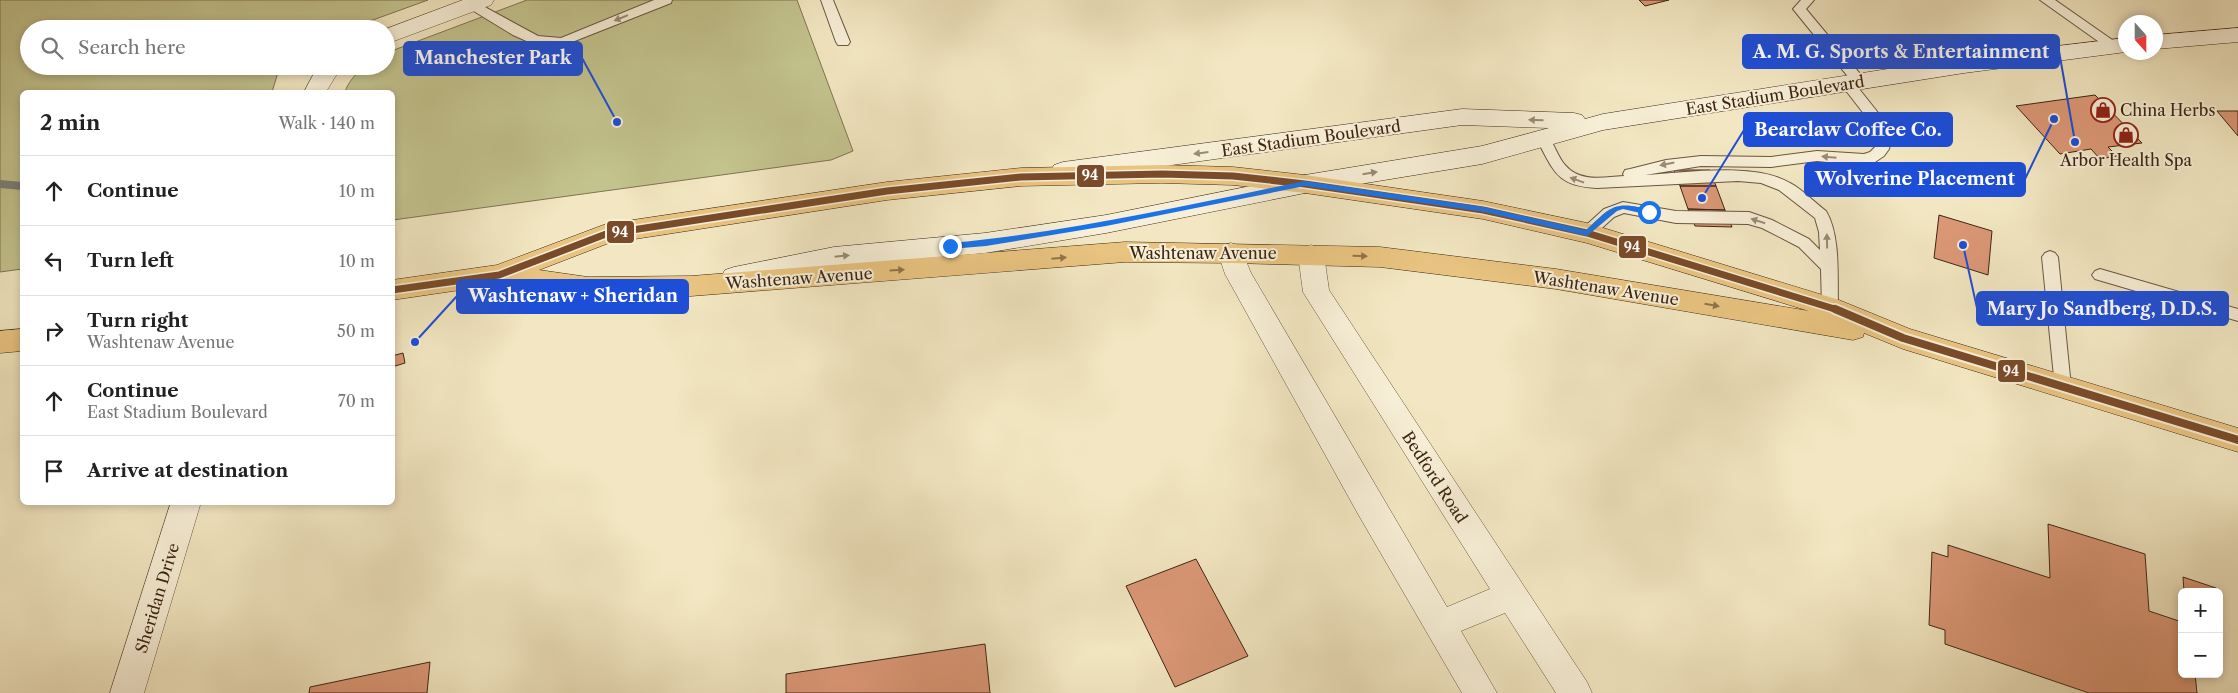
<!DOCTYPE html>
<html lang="en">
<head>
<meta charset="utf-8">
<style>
	:root { --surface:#fff; --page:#f2f2f2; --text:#222; --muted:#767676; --line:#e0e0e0 }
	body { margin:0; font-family:"Libre Caslon Text",serif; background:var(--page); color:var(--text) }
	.controls { position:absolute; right:15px; bottom:15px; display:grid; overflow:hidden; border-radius:8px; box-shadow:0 2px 8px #0003 }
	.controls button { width:45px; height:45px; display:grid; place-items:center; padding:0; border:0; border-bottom:1px solid var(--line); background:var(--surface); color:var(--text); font:25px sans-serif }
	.compass { position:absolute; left:2118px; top:15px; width:45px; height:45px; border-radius:50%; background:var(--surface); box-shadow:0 2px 8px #0003; rotate:159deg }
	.stop { position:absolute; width:15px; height:15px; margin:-11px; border:4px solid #1a73e8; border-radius:50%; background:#fff }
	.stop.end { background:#1a73e8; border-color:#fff; box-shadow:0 1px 5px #0008 }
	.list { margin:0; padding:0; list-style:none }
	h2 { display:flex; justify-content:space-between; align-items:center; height:65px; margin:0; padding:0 20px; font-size:21px }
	h2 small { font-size:16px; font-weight:400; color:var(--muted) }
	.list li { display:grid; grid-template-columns:32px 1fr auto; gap:15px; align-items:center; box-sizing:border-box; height:70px; padding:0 20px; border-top:1px solid var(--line) }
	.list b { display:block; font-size:19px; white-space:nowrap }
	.list p { margin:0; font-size:16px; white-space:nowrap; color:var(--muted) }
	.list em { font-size:16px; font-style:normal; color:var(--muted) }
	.icon { flex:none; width:28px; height:28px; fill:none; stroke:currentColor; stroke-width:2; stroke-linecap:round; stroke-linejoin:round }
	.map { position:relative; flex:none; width:2238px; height:693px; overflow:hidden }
	.search { position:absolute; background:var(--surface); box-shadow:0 2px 8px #0003; left:20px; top:20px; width:375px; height:55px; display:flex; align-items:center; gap:12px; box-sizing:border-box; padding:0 18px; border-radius:28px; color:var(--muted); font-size:19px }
	.panel { position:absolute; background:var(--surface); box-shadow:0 2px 8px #0003; left:20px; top:90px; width:375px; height:415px; border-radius:8px }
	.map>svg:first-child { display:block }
</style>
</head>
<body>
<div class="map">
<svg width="2238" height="693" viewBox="0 0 2238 693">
	<rect width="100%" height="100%" fill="#f2e7c2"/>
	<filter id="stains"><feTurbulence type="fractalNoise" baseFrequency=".004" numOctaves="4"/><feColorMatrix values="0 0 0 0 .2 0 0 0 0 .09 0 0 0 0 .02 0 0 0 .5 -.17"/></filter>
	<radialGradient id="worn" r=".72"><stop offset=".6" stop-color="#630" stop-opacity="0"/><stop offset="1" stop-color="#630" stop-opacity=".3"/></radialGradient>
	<path fill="#c3c38e" stroke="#807451" d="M0 0H428L348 29H29V66H280L272 92H22V269L0 272Z
		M527 0H797L853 151 831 160 393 220 392 92H345C348 82 356 74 364 66H386V53Z"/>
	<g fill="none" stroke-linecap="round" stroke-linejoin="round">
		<path fill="#79807b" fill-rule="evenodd" d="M0 180 22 182V190L0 188Z"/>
	</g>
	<path fill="#dc9877" stroke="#3c2514" d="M1639 0H1669L1645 6Z
		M2095 95 2142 143 2108 147 2117 156 2100 159 2091 149 2060 154 2016 106Z
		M2217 111H2238V136Z
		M1674 170H1710L1716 186H1680Z
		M1680 186H1716L1725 210 1688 209Z
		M1688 209 1725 210 1732 227 1695 226Z
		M1939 215 1992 231 1988 275 1934 258Z
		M403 353 405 363 392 367V356Z
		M2048 524 2145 554 2149 611 2179 621 2180 630H2182V674H2195L2197 693H2089L1945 644V630L1929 625 1932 552 1948 557V545L2050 578Z
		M1196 559 1248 656 1175 687 1126 586Z
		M2183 577 2216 588 2217 592H2184Z
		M985 644 990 693H786V674Z
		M430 662 427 693H309L310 687Z"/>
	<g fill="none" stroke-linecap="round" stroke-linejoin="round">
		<defs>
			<path id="service" d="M472 0 538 36 561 38 654 0H672L671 3 562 46 531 43 513 35 467 7 466 4 467 1Z
				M821 0H833L850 42 848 45H838L836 42Z
				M1801 0H1814L1806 9 1866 81 1864 84 1856 85 1887 124 1890 132 1891 141 1889 149 1884 156 1875 162 1857 165 1817 161 1771 167 1701 166 1645 175C1685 173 1755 162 1790 183 1803 190 1814 202 1826 211 1841 236 1837 278 1838 307L1836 311 1830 313 1824 311 1822 307 1821 269 1799 247 1762 228 1748 224 1676 223 1624 213 1614 217 1592 237 1587 239 1582 237 1579 233 1582 229 1604 209 1623 202 1676 211 1749 212 1772 220 1809 239 1820 250 1819 232 1815 218 1779 190 1761 183 1738 181 1597 188C1556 186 1554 171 1536 138L1538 135H1548C1554 144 1558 157 1565 165 1580 183 1604 177 1624 176L1623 174 1625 170 1630 169 1666 160 1701 156 1771 157 1817 151 1864 154 1870 152 1876 146 1875 128 1840 83 1842 80 1850 79 1793 9Z
				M2040 0H2055L2121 46 2119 49H2109Z
				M2050 251 2055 253 2058 257 2071 387 2069 392 2063 394 2057 392 2055 387 2042 257 2045 253Z
				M2100 269 2238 309V321L2095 279 2092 275 2095 271Z"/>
			<path id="minor" d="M463 0H494L491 5 386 44V29Z
				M318 66H345L335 77 326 92H304Z
				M1231 243 1240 246 1251 273 1447 607 1490 589 1303 292 1298 255 1302 248 1311 245 1320 248 1324 255 1329 290 1587 682 1592 693H1556L1505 613 1461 631 1497 693H1462L1358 514 1225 274 1218 253 1222 246Z
				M171 502H201L144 693H110Z"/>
			<path id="secondary" d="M2238 28V42L2156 49V35Z
				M2126 38V52L1964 73 1603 130 1482 164 1305 193 1106 233 985 253 834 267 734 287 725 284 721 277 725 270 734 267 834 247 985 233 1106 215 1305 175 1482 146 1549 128 1462 125 1063 180 1054 177 1051 171 1054 165 1063 162 1462 109 1574 113 1582 115 1585 119 1603 114 1964 57Z"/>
			<path id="primary" d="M1162 165 1233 167 1305 175 1483 201 1587 223 1839 300 1910 329 2238 428V452L1903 349 1864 333 1863 337 1853 340 1556 289 1380 267 1231 263 1125 262 691 296 588 297 501 284 392 300V280L497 265 606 224 887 182 1021 168ZM1162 183 1233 185 1305 193 1483 219 1587 243 1809 311 1556 269 1380 247 1125 242 691 276 588 277 539 270 609 243 887 200 1021 186Z
				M22 329V351L0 353V331Z"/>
		</defs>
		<use href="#service" stroke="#6a5640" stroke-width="2"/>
		<use href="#minor" stroke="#6a5640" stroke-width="1"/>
		<use href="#secondary" stroke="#3c2514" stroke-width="1"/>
		<use href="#primary" stroke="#3c2514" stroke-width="1"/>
		<use href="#service" fill="#f7efd7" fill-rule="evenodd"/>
		<use href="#minor" fill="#f7efd7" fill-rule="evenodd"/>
		<use href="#secondary" fill="#f7efd7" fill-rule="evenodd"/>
		<use href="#primary" fill="#e9c481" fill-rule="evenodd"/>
		<defs>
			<path id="bus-1-far1" d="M392 290 499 275 606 234 887 191 1021 177 1162 174 1233 176 1305 184 1483 210 1587 233 1838 310"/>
			<path id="bus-1" d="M1835 309 1903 338 2238 440"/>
		</defs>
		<use href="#bus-1-far1" stroke="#f7efd7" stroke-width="10"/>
		<use href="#bus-1" stroke="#f7efd7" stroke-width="12"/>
		<use href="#bus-1-far1" stroke="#7a4b2a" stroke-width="7"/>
		<use href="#bus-1" stroke="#7a4b2a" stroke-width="8"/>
	</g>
	<defs><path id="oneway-solid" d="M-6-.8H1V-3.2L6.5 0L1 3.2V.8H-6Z" transform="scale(1.25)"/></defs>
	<g fill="#9a8a76">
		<use href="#oneway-solid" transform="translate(621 18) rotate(158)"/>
		<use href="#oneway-solid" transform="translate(1536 120) rotate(-178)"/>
		<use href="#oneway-solid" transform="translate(1201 153) rotate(173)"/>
		<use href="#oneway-solid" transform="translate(1829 157) rotate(-175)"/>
		<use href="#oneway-solid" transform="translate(1667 164) rotate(169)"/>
		<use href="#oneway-solid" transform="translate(1370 173) rotate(-9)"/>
		<use href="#oneway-solid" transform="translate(1577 180) rotate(-160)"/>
		<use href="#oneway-solid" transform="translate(1758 221) rotate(-163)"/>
		<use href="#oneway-solid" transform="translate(1827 241) rotate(-91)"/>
		<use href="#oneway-solid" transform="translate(842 256) rotate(-6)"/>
	</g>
	<g fill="#92744a">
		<use href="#oneway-solid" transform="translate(1360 256) rotate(2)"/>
		<use href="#oneway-solid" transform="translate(1059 258) rotate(-5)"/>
		<use href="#oneway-solid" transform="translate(897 270) rotate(-4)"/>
		<use href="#oneway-solid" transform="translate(1712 305) rotate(10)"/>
	</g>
	<path fill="#1a73e8" d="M1305 181 1484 207 1586 230C1605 213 1611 201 1638 207 1644 208 1649 208 1653 212L1649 215 1623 209 1617 211 1587 236 1484 212 1305 186 1106 226 986 246 950 249 946 246 950 243C1070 232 1187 205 1305 181Z"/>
	<defs>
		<symbol id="shop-ring" viewBox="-11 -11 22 22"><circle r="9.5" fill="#f7efd7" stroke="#8f2418" stroke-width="1.5"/><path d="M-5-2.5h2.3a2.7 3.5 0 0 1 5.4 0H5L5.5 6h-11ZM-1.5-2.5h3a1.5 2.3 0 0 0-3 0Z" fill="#8f2418"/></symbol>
	</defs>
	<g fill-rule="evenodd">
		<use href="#shop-ring" x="2089" y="96" width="28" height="28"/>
		<use href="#shop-ring" x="2112" y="121" width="28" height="28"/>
	</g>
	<g text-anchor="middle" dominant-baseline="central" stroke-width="4" stroke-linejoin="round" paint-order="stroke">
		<g font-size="16" fill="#3c2514" stroke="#f7efd7">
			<text transform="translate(1775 95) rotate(-9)">East Stadium Boulevard</text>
			<text transform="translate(1311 138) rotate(-8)">East Stadium Boulevard</text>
			<text x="1203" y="253">Washtenaw Avenue</text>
			<text transform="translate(799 278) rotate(-4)">Washtenaw Avenue</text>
			<text transform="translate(1606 288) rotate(9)">Washtenaw Avenue</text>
			<text transform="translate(1435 477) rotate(57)">Bedford Road</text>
			<text transform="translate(157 598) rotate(-73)">Sheridan Drive</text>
		</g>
		<g font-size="16" fill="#3c2514" stroke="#f7efd7" text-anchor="start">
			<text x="2120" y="110">China Herbs</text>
			<text x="2126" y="160" text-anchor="middle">Arbor Health Spa</text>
		</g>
	</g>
	<path fill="none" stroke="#1d4ed8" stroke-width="2" d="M2075 142L2059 51M617 122L582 58M1702 198L1744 130M2054 119L2025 179M415 342L457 296M1963 245L1977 308"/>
	<g fill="#1d4ed8" stroke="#f7efd7" stroke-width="2">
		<circle cx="2075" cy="142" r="5"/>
		<circle cx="617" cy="122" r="5"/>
		<circle cx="1702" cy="198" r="5"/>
		<circle cx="2054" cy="119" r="5"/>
		<circle cx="415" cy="342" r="5"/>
		<circle cx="1963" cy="245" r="5"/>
	</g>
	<g fill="#1d4ed8" stroke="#1d4ed8" stroke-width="2">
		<rect x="1743" y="35" width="316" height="33" rx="5"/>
		<rect x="404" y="42" width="178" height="33" rx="5"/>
		<rect x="1744" y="113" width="208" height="33" rx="5"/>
		<rect x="1805" y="163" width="220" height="33" rx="5"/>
		<rect x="457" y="280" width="231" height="33" rx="5"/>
		<rect x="1977" y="292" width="251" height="33" rx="5"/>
	</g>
	<g font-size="18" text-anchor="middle" font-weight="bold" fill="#fff">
		<text x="1901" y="58">A. M. G. Sports &amp; Entertainment</text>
		<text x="493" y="64">Manchester Park</text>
		<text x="1848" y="136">Bearclaw Coffee Co.</text>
		<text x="1915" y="185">Wolverine Placement</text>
		<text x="573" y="302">Washtenaw + Sheridan</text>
		<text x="2102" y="315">Mary Jo Sandberg, D.D.S.</text>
	</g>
	<g stroke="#f7efd7" stroke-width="2">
		<rect x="1076" y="164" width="29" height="24" rx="5" fill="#7a4b2a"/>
		<rect x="606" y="220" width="29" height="24" rx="5" fill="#7a4b2a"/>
		<rect x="1618" y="235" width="29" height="24" rx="5" fill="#7a4b2a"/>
		<rect x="1997" y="359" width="29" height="24" rx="5" fill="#7a4b2a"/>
	</g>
	<g font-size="14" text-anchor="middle" font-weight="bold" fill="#fff">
		<text x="1090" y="180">94</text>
		<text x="620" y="237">94</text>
		<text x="1632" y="252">94</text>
		<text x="2011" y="376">94</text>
	</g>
	<rect width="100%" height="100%" filter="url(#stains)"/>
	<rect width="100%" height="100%" fill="url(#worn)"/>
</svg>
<div class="controls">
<button>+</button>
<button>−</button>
</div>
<svg class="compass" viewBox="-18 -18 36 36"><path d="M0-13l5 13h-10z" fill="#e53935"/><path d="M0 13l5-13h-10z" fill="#767676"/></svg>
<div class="stop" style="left:1649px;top:212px"></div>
<div class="stop end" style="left:950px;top:246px"></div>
<div class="search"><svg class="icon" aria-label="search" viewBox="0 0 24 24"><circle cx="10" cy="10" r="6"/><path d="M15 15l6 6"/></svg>Search here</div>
<section class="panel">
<h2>2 min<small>Walk · 140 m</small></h2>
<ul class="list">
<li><svg class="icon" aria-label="ahead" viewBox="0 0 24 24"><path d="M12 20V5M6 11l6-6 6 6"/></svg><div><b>Continue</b></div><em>10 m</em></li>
<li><svg class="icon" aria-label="left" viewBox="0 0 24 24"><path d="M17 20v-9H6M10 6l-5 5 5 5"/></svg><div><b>Turn left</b></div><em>10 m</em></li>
<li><svg class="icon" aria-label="right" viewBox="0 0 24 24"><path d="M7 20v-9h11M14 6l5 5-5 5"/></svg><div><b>Turn right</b><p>Washtenaw Avenue</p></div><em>50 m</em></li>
<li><svg class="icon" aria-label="ahead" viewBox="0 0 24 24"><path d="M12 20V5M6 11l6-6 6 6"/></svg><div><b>Continue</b><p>East Stadium Boulevard</p></div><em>70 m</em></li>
<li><svg class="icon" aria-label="arrive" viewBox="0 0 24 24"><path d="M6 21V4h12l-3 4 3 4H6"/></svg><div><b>Arrive at destination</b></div></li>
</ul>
</section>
</div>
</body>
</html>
